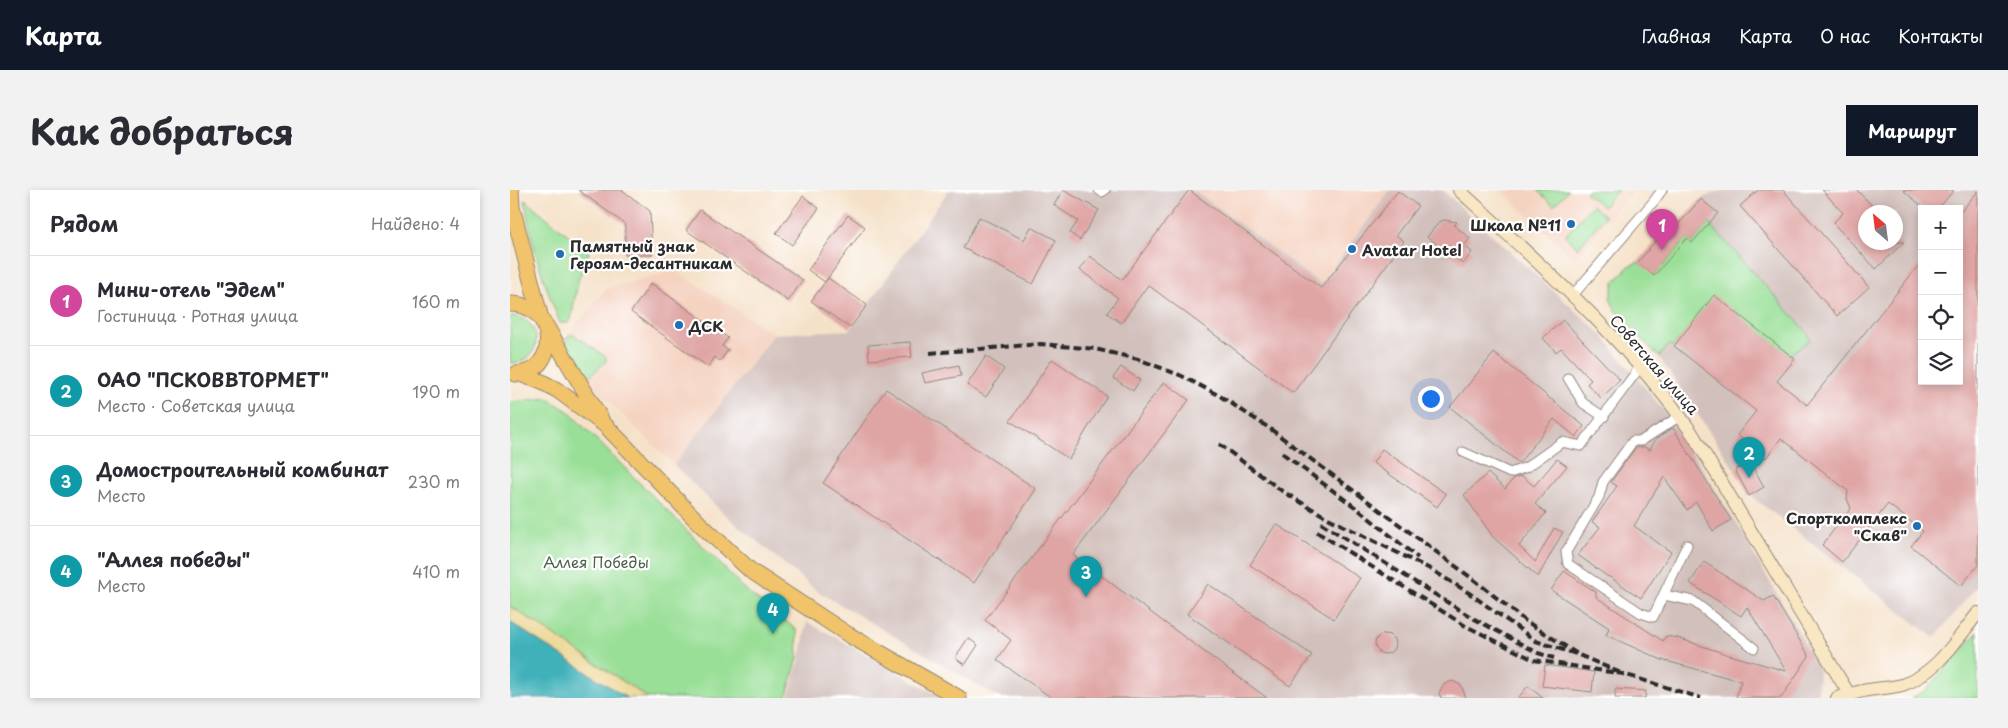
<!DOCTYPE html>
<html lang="ru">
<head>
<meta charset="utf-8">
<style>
	:root { --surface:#fff; --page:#f2f2f3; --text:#2b2b33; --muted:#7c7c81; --line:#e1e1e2; --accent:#111827 }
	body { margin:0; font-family:"Playpen Sans",sans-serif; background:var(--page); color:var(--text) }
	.controls { position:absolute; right:15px; top:15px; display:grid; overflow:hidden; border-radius:0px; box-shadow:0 2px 8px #0003 }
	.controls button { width:45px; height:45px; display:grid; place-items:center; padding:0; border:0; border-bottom:1px solid var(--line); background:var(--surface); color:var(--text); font:25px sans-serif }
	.compass { position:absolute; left:1348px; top:15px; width:45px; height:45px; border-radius:50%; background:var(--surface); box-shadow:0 2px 8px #0003; rotate:332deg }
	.you { position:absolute; left:920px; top:208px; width:18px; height:18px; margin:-12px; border:4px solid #fff; border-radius:50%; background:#1a73e8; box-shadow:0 0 0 8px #1a73e833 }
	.badge { display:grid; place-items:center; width:32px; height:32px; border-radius:50%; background:var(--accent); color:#fff; font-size:16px; font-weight:700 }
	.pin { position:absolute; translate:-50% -41px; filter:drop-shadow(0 1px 2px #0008) }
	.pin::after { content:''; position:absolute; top:26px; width:18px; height:15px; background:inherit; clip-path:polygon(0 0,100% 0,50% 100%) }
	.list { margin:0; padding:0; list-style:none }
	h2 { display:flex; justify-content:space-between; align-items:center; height:65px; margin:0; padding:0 20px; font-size:21px }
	h2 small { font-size:16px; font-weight:400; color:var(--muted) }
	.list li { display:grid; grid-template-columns:32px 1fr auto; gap:15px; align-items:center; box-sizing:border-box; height:90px; padding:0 20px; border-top:1px solid var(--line) }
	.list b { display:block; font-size:19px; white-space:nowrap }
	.list p { margin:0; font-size:16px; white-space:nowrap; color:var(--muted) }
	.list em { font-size:16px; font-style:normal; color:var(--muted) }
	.icon { flex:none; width:28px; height:28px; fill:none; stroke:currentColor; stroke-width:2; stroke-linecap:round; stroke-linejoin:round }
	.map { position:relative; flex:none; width:1468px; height:508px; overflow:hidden; border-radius:0px }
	header { display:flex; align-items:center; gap:30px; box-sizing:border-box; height:70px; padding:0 25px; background:var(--accent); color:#fff }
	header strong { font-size:24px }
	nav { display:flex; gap:28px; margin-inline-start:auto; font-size:18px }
	.intro { display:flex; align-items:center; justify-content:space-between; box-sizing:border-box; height:120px; padding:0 30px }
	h1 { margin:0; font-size:35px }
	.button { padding:12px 22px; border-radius:0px; background:var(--accent); color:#fff; font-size:18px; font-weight:700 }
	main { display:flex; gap:30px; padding:0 30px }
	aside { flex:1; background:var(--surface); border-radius:0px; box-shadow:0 2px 8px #0003 }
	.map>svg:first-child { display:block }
</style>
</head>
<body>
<header>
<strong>Карта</strong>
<nav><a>Главная</a><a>Карта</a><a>О нас</a><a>Контакты</a></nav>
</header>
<div class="intro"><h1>Как добраться</h1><a class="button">Маршрут</a></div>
<main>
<aside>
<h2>Рядом<small>Найдено: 4</small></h2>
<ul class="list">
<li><span class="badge" style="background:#d1479c">1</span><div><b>Мини-отель &quot;Эдем&quot;</b><p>Гостиница · Ротная улица</p></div><em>160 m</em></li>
<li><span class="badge" style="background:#0f9aa8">2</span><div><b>ОАО &quot;ПСКОВВТОРМЕТ&quot;</b><p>Место · Советская улица</p></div><em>190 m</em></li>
<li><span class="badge" style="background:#0f9aa8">3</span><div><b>Домостроительный комбинат</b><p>Место</p></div><em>230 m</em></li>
<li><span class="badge" style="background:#0f9aa8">4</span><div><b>&quot;Аллея победы&quot;</b><p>Место</p></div><em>410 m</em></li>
</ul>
</aside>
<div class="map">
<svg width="1468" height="508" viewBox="0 0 1468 508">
	<rect width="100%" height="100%" fill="#fff"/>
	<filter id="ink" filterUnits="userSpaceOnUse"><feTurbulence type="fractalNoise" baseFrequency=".02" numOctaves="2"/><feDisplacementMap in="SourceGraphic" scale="10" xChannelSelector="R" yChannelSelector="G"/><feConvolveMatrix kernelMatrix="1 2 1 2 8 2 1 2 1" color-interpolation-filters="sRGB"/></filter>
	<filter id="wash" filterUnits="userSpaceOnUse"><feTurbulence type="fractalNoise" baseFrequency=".0096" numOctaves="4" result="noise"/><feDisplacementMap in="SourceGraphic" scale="20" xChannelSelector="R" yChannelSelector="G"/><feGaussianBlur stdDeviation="1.12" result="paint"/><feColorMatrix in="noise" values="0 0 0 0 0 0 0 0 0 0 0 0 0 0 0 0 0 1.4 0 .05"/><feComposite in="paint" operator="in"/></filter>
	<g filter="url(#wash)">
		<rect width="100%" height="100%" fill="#f5e1c8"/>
		<path fill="#f5d3c1" d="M684 0H880L811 94Z
			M990 0H1124L1065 69Z
			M165 80 264 144 164 275 75 188 53 151 96 99Z"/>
		<path fill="#d1c0bc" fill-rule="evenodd" d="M439 0H684L811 94 880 0H932L1090 143 1166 235 1236 350 1309 478 1308 502 1305 508H490L307 401 213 323 164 275 264 144 340 140Z
			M1216 0H1468V395L1424 448 1245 309 1149 167 1204 105 1298 143 1199 33 1208 23 1191 9 1203 3ZM1412 19H1449V191H1412ZM1356 22H1386V52H1356Z
			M297 432 325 447 433 508H278L290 469Z"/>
		<path fill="#9adf97" stroke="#628561" d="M1027 0H1058L1044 16Z
			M1077 0H1108L1093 17 1075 2Z
			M15 10 79 62 68 91 61 130 58 133H50C34 93 20 53 15 10Z
			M1082 15 1095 26 1068 58 1055 46Z
			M1199 33 1298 143 1300 150 1279 165 1204 106 1164 156 1159 155 1149 167 1105 120 1100 108 1104 93 1119 76 1128 72 1145 85 1177 48 1182 53Z
			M4 126C36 132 32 174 0 173V127Z
			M59 145H64L96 167V171L82 185H74L55 152Z
			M37 208 58 221 240 404 287 440 288 468 276 508H138L0 416V212Z
			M1468 442V508H1401L1415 501Z"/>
		<path fill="#eeda9e" stroke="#8c8264" d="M0 416 138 508H117L12 440 0 432Z"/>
		<path fill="#41b1b9" stroke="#366e72" d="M0 432 12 440 117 508H0Z"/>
		<g id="blocks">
			<path fill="#dfa5a4" d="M68 0H112L140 21 142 65H115V34Z
				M553 0 589 20 570 50 560 43 568 31 544 15Z
				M679 0 811 98 888 1 908 16 886 45 894 51 783 203 638 95 611 133 597 123 608 108 570 80 580 66 612 90Z
				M1248 0H1273L1359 97 1327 126 1230 16Z
				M1312 0H1347L1368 22H1356V52H1394L1366 79 1323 33 1333 23Z
				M1393 0H1444L1428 19H1415Z
				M1468 1V375L1451 396 1401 356 1413 341 1378 314 1332 372 1312 355 1341 318 1337 309 1338 301 1271 248 1256 268 1227 245 1246 221 1164 156 1204 105 1285 169 1267 191 1297 215 1412 71V191H1449V24Z
				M293 6 309 18 282 55 266 43Z
				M1191 9 1208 23 1182 53 1177 48 1144 86 1128 72 1160 34 1165 38Z
				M190 20 293 90 278 111 176 40Z
				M338 25 355 37 315 92 298 80Z
				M469 27 514 50 521 37 546 50 523 94 453 58Z
				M934 30 947 32 944 35 960 48 954 56 962 62 953 74 917 47 929 32Z
				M318 88 357 115 340 138 301 111Z
				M141 93 218 148 212 156 218 160 210 171 205 167 198 177 121 122Z
				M1053 130 1110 190 1091 208 1077 194 1081 190 1051 158 1046 162 1033 148Z
				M400 152 402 167 359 170 358 155Z
				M984 163 1074 236 1066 247 1044 229 1009 273 940 217Z
				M476 166 494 179 476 207 457 195Z
				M542 169 597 206 559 269 500 231Z
				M449 175 451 186 415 193 412 183Z
				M611 177 630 190 623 201 603 188Z
				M654 192 679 210 563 365 757 508H542L487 470 501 450 475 430Z
				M376 199 526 299 464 393 313 293Z
				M1163 238 1221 330 1203 341 1186 312 1177 320 1154 287 1124 336 1161 362 1131 408 1098 386V387L1068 365 1090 337 1082 332 1107 296 1101 292 1126 257H1134L1140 260 1146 249Z
				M872 259 936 304 927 317 863 273Z
				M1047 269 1057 276 1025 314 1036 323 1009 356 1025 372 1044 338 1053 342 1028 387 983 347 954 305 978 283 995 299 1004 288 1012 286 1024 296Z
				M1240 271 1254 297 1239 306 1225 280Z
				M766 334 850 388 824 429 740 375Z
				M1194 372 1254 411 1263 406 1299 466 1271 508H1226L1231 491 1152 470 1096 445 1099 438 1041 400 1054 381 1086 402V407L1153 451 1156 446 1168 448 1216 464 1276 481 1237 417 1231 426 1180 393Z
				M698 394 802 465 780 496 677 424Z
				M865 454a10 10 0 1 1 20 0a10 10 0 1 1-20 0Z
				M458 448 468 455 455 475 445 468Z
				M1035 475 1084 482 1082 502 1032 496Z
				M942 491 951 495 956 508H931L929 503 933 495Z
				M1018 496 1033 508H1008Z
				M1105 499 1136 501 1135 508H1105Z"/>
		</g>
	</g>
	<g filter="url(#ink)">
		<use href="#blocks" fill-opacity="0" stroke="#90867a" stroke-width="1"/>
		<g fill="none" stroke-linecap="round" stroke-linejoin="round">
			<defs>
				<path id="street" d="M589 0 592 2 595 0
					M1063 105 1144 11 1152 0
					M1058 188 1073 213 1094 227
					M1170 226 1131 251H1123L1093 292 1089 307 1056 362 1058 374 1131 423 1143 427 1177 355
					M953 262 1000 283 1017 277 1052 252 1071 256 1130 177
					M1154 405 1183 411 1244 458"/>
				<path id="secondary" d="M949 0C1032 76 1117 150 1182 243L1339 504
					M1327 508C1337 505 1347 502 1358 500 1369 498 1381 498 1392 495 1426 484 1447 449 1468 423"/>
				<path id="primary" d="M1 0 2 17 31 129
					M0 114C48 114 50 182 6 184
					M35 134 91 229
					M10 184 32 192 47 200 96 236 189 333 241 381 339 445 449 508"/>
			</defs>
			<use href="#street" stroke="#90867a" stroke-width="11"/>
			<use href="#secondary" stroke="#90867a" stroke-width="14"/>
			<use href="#primary" stroke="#90867a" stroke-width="17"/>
			<use href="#street" stroke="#fff" stroke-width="9"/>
			<use href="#secondary" stroke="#f9e7c3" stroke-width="12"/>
			<use href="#primary" stroke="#f1c36a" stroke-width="15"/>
			<path stroke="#2b2b2b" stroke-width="4" stroke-dasharray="8 4" stroke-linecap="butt" d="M420 163 531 154 585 159 628 169 672 186 710 206 759 238 967 392 1014 430 1069 465
				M709 254 772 301 816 327 922 380 959 403 1026 451 1069 465 1113 484
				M772 263 849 320 908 368
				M811 333 961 427 1028 463 1044 468
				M807 342 954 435 1024 470 1113 484 1191 508"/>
		</g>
	</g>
	<g fill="#1f6fb2" stroke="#fff" stroke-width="2">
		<circle cx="1061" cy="34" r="5"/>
		<circle cx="842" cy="59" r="5"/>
		<circle cx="50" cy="64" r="5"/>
		<circle cx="169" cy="135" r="5"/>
		<circle cx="1407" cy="336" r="5"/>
	</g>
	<g text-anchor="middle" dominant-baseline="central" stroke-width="4.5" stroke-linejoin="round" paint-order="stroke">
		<g font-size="15" font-weight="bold" fill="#2b2b2b" stroke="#fff" text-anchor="start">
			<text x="1051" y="34" text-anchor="end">Школа №11</text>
			<text x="60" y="55">Памятный знак<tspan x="60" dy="17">Героям-десантникам</tspan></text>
			<text x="852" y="59">Avatar Hotel</text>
			<text x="179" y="135">ДСК</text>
			<text x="1397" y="327" text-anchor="end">Спорткомплекс<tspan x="1397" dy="17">"Скав"</tspan></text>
		</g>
		<g font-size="15" fill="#2b2b2b" stroke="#fff">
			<text transform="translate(1145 174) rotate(49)">Советская улица</text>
		</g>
		<g font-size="15" fill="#4c614b" stroke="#fff">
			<text x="86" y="371">Аллея Победы</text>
		</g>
	</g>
</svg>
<div class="controls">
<button>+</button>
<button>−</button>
<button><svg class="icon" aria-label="locate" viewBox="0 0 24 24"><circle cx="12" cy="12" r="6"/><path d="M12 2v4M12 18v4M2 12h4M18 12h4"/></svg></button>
<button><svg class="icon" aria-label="layers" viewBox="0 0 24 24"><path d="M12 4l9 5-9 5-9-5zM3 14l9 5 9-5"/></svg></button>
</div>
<svg class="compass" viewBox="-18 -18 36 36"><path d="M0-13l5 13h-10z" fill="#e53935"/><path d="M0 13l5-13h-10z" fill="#7c7c81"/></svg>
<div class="you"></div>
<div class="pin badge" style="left:1152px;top:60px;background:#d1479c">1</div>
<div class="pin badge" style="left:1239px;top:288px;background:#0f9aa8">2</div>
<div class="pin badge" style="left:576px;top:407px;background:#0f9aa8">3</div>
<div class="pin badge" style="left:263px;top:444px;background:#0f9aa8">4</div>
</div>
</main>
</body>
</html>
